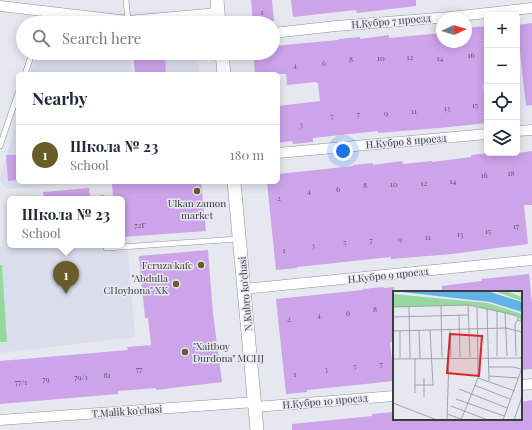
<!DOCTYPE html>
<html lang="en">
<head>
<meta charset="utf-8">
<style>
	:root { --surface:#fff; --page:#f2f2f3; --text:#1f2937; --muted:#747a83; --line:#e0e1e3; --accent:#685c29 }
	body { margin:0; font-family:"Playfair Display",serif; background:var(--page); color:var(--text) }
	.controls { position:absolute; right:12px; top:12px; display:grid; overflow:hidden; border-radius:6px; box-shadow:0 2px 10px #0003 }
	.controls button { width:36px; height:36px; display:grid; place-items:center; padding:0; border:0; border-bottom:1px solid var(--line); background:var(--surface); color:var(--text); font:20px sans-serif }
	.compass { position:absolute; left:436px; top:12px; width:36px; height:36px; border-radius:50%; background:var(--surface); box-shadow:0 2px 10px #0003; rotate:86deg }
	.you { position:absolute; left:343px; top:151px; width:14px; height:14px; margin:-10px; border:3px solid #fff; border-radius:50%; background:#1a73e8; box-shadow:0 0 0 6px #1a73e833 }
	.badge { display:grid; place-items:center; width:26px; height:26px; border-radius:50%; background:var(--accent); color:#fff; font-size:13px; font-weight:700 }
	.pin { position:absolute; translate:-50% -33px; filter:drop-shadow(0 1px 2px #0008) }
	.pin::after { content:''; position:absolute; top:21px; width:14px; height:12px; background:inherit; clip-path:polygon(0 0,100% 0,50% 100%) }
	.popup { position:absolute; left:7px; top:196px; width:118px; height:52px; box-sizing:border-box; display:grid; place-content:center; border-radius:6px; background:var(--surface); filter:drop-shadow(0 1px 3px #0005); font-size:13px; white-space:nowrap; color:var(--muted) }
	.popup b { font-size:15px; color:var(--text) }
	.popup::after { content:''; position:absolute; left:50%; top:100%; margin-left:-8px; border:8px solid transparent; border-top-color:var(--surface) }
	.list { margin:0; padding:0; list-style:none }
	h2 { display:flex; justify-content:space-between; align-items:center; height:52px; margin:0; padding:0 16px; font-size:17px }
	h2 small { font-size:13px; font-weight:400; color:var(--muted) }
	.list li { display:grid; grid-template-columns:26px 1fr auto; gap:12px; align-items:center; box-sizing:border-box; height:60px; padding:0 16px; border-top:1px solid var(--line) }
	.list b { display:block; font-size:15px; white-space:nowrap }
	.list p { margin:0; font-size:13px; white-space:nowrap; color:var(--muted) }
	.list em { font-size:13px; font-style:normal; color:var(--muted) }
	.icon { flex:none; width:22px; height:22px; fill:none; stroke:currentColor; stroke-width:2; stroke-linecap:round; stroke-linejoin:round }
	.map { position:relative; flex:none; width:532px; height:430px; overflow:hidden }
	.search { position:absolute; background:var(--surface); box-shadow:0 2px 10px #0003; left:16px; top:16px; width:264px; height:44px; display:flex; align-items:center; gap:10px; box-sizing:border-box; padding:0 14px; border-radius:22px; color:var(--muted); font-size:15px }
	.panel { position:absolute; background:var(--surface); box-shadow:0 2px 10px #0003; left:16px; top:72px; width:264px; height:112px; border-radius:6px }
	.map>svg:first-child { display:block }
</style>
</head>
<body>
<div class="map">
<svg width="532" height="430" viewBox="0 0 532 430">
	<rect width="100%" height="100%" fill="#e6e8f0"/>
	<path fill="#daddec" d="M36 53H129L132 74H30Z
		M133 53H198L200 74H135Z
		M18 116V182H98L8 189 0 182V178Z
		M0 247 128 251 135 337 0 353Z"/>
	<path fill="#95d99f" d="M0 265H2L7 342H0Z"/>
	<path fill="#cda3ea" d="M251 0H272L274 21 253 23Z
		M291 0H416V6L357 13 356 10 293 17Z
		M532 23V105L526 106 517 25Z
		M487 26V83L483 84 487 123 439 128 378 133V131L313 138V142L293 144 292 141 278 143V106L320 101 318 83H316V82L287 85 286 74H255L253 53H273V47L283 45 339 40V39L360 37V39L389 35V38L442 33V42H466V28Z
		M133 53H165L166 74H135Z
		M532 151V205H524L528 244 452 254 391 259V257L297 267V268L276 270 267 182H278V174L353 166V165L373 163V165L402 161 403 164 432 161V162L471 157V155L491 153H517Z
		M6 155H18V180L8 181Z
		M133 182H201L206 231 122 237V199H113L112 183Z
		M89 188 90 199H44L43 192Z
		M208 250 213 314 222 382 156 390V388L118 391V394L0 404V361L128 350 127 347 151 345 148 318H145L139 256Z
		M529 274 532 304V369L521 370V292H442V286L482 281 481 279Z
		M383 287 384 288 394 287V342H390L394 381 307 390V392L286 394 276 299 363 290V289Z
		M532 400V430H292V424L372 416V414L393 412 394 419H521V402Z"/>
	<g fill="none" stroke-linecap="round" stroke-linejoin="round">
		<defs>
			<path id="service" d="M126 0 128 21
				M42 23 46 12
				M25 74 32 53
				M0 146 18 93
				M102 198V199
				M105 245 106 248 238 239"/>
			<path id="minor" d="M0 6 128 21 218 13
				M273 33 336 26 450 17 532 8
				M517 131 532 130
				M278 153 487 134
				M244 289 532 260
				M521 385 532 384
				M255 407 394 396
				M0 420 255 402"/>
			<path id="tertiary" d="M217 0 219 23
				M222 53 224 74
				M234 182 257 430"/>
		</defs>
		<use href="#service" stroke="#8e9097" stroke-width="6"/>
		<use href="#minor" stroke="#8e9097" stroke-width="11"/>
		<use href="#tertiary" stroke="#8e9097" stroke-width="14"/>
		<use href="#service" stroke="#fff" stroke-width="5"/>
		<use href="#minor" stroke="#fff" stroke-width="10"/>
		<use href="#tertiary" stroke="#fff" stroke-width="13"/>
	</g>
	<g fill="#685c29" stroke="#e6e8f0" stroke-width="1.5">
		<circle cx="197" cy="191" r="4"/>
		<circle cx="201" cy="265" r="4"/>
		<circle cx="176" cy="284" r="4"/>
		<circle cx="185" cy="352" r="4"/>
	</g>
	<g text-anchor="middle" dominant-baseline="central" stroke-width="3" stroke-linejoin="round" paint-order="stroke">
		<g font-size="8" fill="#60566a">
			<text x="262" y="11">1</text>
			<text x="471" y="54">16</text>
			<text x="410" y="56">12</text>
			<text x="381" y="57">10</text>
			<text x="440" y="57">14</text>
			<text x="351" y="58">8</text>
			<text x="324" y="62">6</text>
			<text x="295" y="64">4</text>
			<text x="475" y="104">15</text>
			<text x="447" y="107">13</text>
			<text x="414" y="110">11</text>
			<text x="386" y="112">9</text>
			<text x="358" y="113">7</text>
			<text x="332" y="115">5</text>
			<text x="301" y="123">3</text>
			<text x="511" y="172">18</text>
			<text x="484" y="174">16</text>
			<text x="453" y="180">14</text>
			<text x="424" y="182">12</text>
			<text x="394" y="183">10</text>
			<text x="365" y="184">8</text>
			<text x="338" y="188">6</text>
			<text x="309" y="190">4</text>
			<text x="279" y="197">2</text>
			<text x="140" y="224">72Г</text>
			<text x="516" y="225">17</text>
			<text x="488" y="230">15</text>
			<text x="460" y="233">13</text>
			<text x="428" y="236">11</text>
			<text x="400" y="238">9</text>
			<text x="371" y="239">7</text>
			<text x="345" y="241">5</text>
			<text x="313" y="244">3</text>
			<text x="284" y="249">1</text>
			<text x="375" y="308">8</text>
			<text x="348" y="312">6</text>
			<text x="319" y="314">4</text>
			<text x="289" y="318">2</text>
			<text x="381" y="363">7</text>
			<text x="355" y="365">5</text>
			<text x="139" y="368">77</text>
			<text x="326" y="368">3</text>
			<text x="295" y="373">1</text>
			<text x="107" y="374">81</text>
			<text x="81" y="376">79/1</text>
			<text x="46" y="378">79</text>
			<text x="21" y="381">77/1</text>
		</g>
		<g font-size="10" fill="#3b3c3f" stroke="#e6e8f0">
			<text transform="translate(391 21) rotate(-5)">Н.Кубро 7 проезд</text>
			<text transform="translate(406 141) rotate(-5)">Н.Кубро 8 проезд</text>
			<text transform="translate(388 275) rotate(-6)">Н.Кубро 9 проезд</text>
			<text transform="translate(245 294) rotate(-95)">N.Kubro ko'chasi</text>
			<text transform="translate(325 401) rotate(-5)">Н.Кубро 10 проезд</text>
			<text transform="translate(127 411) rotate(-4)">T.Malik ko'chasi</text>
		</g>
		<g font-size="10" fill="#3b3c3f" stroke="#e6e8f0" text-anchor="end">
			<text x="197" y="203" text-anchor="middle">Ulkan zamon<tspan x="197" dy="12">market</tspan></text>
			<text x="193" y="265">Feruza kafe</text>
			<text x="168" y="278">"Abdulla<tspan x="168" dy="12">CHoyhona" XK</tspan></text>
			<text x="193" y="346" text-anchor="start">"Xaitboy<tspan x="193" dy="12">Durdona" MCHJ</tspan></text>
		</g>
	</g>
	<g transform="translate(393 291)">
		<rect width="129" height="129" fill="#e6e8f0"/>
		<path d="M101 0H113L129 6V10ZM0 3 95 12 129 23V30L124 25 76 14 1 16Z" fill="#95d99f"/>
		<path d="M0 0H94L129 11V21L97 11Z" fill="#61b3e5"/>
		<path fill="none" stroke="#a2a3a9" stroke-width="1" d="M75 14 77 66M48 15 49 66M0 16 75 14 113 22 124 25 125 29M16 16 17 67M84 16 85 66M94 18 96 90M104 20V65M112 21 114 65M66 24 67 66M0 26 75 24M57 38 58 66M7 39V67M26 39 27 67M37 39 40 94M0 40 113 37 129 41M123 65 122 33 125 29 129 31M0 68 129 67M95 76H120L128 78M96 85 126 87M31 87V106M85 87 122 100M22 94H41M81 94 117 108M66 98 114 117M22 102V67M63 108 111 125M0 112 44 129M58 115 95 129M54 123 68 128M54 129 56 66M68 129 85 87V66M110 129 129 77M121 129 129 106"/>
		<path fill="#d62828" fill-opacity="0.15" stroke="#d62828" stroke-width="2" d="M57 43 89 45 86 85 54 82Z"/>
		<rect width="129" height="129" fill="none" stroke="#3b3c3f" stroke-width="2"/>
	</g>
</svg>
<div class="controls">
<button>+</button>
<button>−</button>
<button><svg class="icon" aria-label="locate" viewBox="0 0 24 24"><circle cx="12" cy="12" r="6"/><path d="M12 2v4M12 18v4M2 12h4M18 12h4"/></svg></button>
<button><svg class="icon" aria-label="layers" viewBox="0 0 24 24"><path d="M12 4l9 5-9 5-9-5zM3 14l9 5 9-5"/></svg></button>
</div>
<svg class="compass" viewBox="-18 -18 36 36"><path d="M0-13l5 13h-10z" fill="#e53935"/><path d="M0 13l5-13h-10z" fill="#747a83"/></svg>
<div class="you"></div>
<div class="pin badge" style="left:66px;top:294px">1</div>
<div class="popup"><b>Школа № 23</b>School</div>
<div class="search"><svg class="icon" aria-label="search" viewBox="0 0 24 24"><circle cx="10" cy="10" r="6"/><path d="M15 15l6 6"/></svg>Search here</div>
<section class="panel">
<h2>Nearby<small></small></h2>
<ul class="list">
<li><span class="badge">1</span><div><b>Школа № 23</b><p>School</p></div><em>180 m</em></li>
</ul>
</section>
</div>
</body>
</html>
